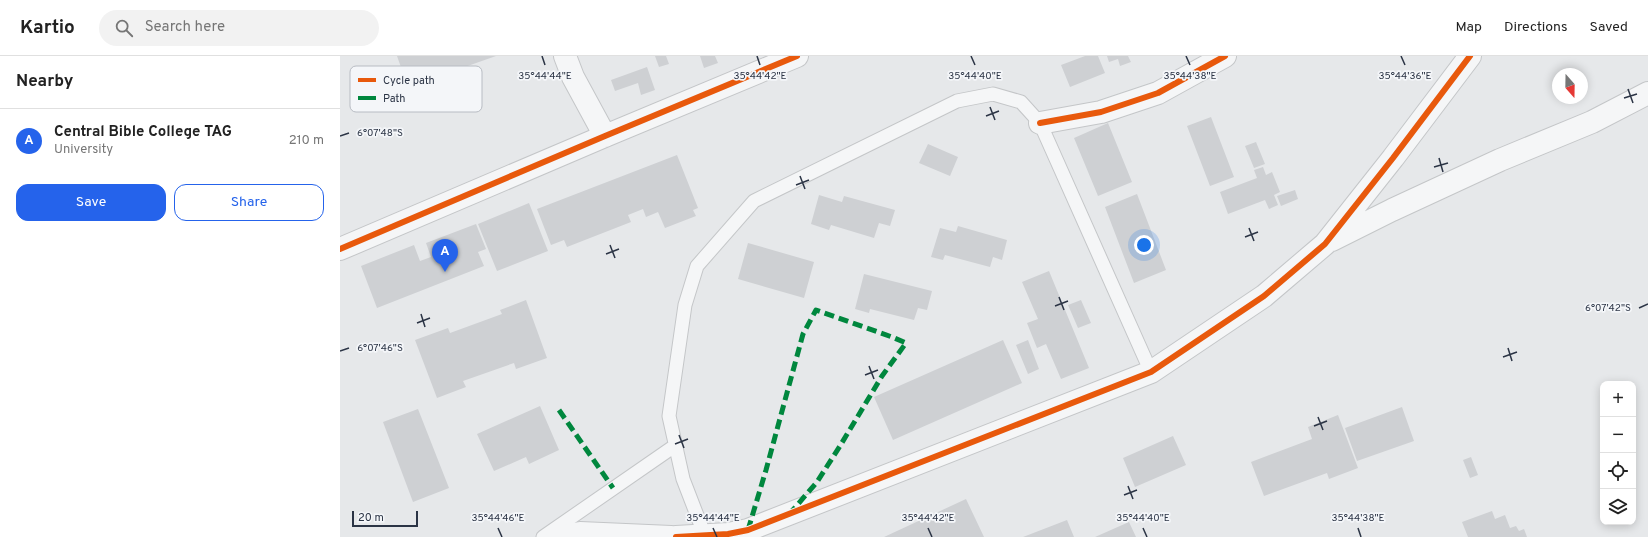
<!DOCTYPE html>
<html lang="en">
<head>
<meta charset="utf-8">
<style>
	:root { --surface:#fff; --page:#f2f2f2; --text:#222; --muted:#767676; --line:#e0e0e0; --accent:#2563eb }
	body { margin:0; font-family:Overpass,sans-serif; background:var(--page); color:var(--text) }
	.controls { position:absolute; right:12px; bottom:12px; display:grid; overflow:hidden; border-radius:8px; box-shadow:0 2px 10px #0003 }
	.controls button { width:36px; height:36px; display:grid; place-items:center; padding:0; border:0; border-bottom:1px solid var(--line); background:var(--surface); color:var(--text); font:20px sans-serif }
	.compass { position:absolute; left:1212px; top:12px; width:36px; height:36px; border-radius:50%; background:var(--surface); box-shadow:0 2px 10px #0003; rotate:160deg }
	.scale { position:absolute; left:12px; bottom:10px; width:66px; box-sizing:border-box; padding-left:4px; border:2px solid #2b3445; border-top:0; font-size:11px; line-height:14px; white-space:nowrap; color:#2b3445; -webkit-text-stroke:3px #f4f6f9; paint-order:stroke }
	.you { position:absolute; left:804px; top:189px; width:14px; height:14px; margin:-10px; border:3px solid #fff; border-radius:50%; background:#1a73e8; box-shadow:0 0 0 6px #1a73e833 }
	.badge { display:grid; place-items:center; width:26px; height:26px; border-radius:50%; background:var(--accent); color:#fff; font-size:13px; font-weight:700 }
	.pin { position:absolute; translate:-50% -33px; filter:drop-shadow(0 1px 2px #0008) }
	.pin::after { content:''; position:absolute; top:21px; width:14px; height:12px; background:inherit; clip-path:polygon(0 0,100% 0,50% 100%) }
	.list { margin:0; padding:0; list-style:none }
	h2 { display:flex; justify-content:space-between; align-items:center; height:52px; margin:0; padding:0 16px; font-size:17px }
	h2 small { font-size:13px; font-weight:400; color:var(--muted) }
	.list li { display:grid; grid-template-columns:26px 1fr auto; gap:12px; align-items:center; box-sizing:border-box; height:64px; padding:0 16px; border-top:1px solid var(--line) }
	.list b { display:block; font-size:15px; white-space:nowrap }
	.list p { margin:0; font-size:13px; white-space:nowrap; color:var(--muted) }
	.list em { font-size:13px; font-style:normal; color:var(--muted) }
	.actions { display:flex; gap:8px; padding:12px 16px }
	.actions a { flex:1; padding:9px 0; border:1px solid var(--accent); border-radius:12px; text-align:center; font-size:14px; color:var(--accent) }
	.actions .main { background:var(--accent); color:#fff }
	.icon { flex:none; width:22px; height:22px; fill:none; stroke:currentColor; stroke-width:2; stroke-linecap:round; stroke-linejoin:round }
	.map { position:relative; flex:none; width:1308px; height:481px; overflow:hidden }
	header { display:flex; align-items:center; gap:24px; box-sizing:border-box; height:56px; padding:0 20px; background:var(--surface); border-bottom:1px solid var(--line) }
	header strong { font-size:19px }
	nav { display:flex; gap:22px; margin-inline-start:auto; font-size:14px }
	.search { width:280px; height:36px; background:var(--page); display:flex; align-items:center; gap:10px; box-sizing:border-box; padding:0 14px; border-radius:22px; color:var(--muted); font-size:15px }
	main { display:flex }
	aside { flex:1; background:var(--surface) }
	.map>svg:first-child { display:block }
</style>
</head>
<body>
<header>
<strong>Kartio</strong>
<div class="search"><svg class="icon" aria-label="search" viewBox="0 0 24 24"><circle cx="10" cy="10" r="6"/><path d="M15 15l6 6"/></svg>Search here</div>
<nav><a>Map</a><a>Directions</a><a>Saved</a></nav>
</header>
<main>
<aside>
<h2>Nearby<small></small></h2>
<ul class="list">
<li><span class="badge">A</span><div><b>Central Bible College TAG</b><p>University</p></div><em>210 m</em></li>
</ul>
<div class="actions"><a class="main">Save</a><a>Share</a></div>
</aside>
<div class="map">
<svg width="1308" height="481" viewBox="0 0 1308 481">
	<rect width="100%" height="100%" fill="#e6e8ea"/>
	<path fill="#ced0d3" d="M57 0H156L68 31Z
		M315 0H326L329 8 319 11Z
		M360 0H375L378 7 364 12Z
		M745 0H758L765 17 730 31 721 9Z
		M767 0H788L791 6 780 10 778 3 769 6Z
		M307 11 315 34 301 39 298 27 275 35 271 24Z
		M871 61 894 121 870 130 847 70Z
		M768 67 792 126 758 140 734 82Z
		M916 86 925 108 914 112 905 90Z
		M588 88 618 101 610 120 579 107Z
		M337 99 358 152 353 154 356 160 325 172 318 156 306 161 303 153 288 159 291 166 227 191 224 184 211 189 197 153Z
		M923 111 926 119 932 116 940 136 934 139 938 149 929 153 925 144 888 158 880 136 917 122 914 114Z
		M955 134 958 143 941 150 937 140Z
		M797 138 826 214 794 227 765 151Z
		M479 139 502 146 504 140 555 154 550 170 539 167 534 182 491 169 489 174 471 168Z
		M189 147 208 195 157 215 138 168Z
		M136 168 146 193 138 196 144 210 37 252 21 210 74 189 80 205 91 201 86 187Z
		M618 170 667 184 662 204 653 201 650 211 605 199 603 204 591 201 600 172 616 176Z
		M408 187 474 206 464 242 398 223Z
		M709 215 749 312 721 323 706 288 697 292 687 267 698 263 682 226Z
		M524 218 592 235 587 254 578 252 574 264 530 253 529 257 515 253Z
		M186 244 207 302 176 313 174 307 123 325 126 331 97 342 75 284 108 272 110 277 162 258 160 254Z
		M741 244 751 267 738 272 728 249Z
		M663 284 682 327 553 384 534 341Z
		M688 284 699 313 688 318 676 289Z
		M200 350 219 394 189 408 186 401 154 415 137 378Z
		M1062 351 1074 385 1017 405 1005 372Z
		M78 353 109 432 73 446 43 366Z
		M998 359 1018 412 989 423 987 417 924 440 911 406 972 383 968 371Z
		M833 380 846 409 795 431 783 402Z
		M1131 401 1138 419 1130 422 1123 404Z
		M626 443 644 481H544Z
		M1152 455 1155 463 1165 459 1170 472 1176 470 1179 475 1184 473 1187 481H1128L1122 466Z
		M727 464 734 481H683Z
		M789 466 796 481H755Z"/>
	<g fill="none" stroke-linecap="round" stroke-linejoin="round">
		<defs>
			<path id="lane" d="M365 480 343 423 329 360 345 249 357 210 414 145 617 45 653 38 681 46 700 67 811 316
				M203 481 336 389"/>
			<path id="street" d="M225 0 233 21 265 80
				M700 67 761 56 818 37 885 0
				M992 184 1052 154 1160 104 1252 66 1308 37
				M0 193 265 80 457 0
				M217 481 240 477 331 481
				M336 481 388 478 408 474 811 316 924 240 985 188 1053 102 1130 0"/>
		</defs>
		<use href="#lane" stroke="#c4c6c8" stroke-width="15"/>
		<use href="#street" stroke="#c4c6c8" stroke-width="24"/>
		<use href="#lane" stroke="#f5f6f7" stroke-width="13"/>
		<use href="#street" stroke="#f5f6f7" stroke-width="22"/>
		<path stroke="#00873e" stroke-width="5" stroke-dasharray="10 5" stroke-linecap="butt" d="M219 354 273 432
			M408 474 426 414 463 278 476 254 552 281 566 287 542 320 500 390 477 426 452 455"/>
		<defs>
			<path id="cycleway" d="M700 67 761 56 818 37 885 0
				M0 193 265 80 457 0
				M336 481 388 478 408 474 811 316 924 240 985 188 1053 102 1130 0"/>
		</defs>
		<use href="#cycleway" stroke="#f4f6f9" stroke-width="8"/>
		<use href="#cycleway" stroke="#e8590c" stroke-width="6"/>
	</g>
	<path fill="none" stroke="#2b3445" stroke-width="1.5" d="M202 0 205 9M417 0 420 9M631 0 635 9M846 0 850 9M1061 0 1065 9M1288 33 1293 47M1284 42 1297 38M650 51 655 64M646 60 659 55M0 80 9 77M1099 102 1103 116M1094 111 1108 107M460 120 465 133M456 129 469 124M909 172 914 185M905 181 918 176M270 189 275 202M266 198 279 193M719 241 724 254M715 250 728 245M1299 252 1308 248M81 258 85 271M77 267 90 262M1168 292 1172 305M0 295 9 292M1163 301 1177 296M529 310 534 323M525 319 538 314M978 361 983 374M974 370 987 365M339 379 344 392M335 388 348 383M788 430 793 443M784 439 797 434M158 472 162 481M373 472 377 481M588 472 592 481M803 472 807 481M1018 472 1021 481"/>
	<rect x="10" y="10" width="132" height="46" rx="6" fill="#f4f6f9" stroke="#b8bcc3" stroke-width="1"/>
	<rect x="18" y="22" width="18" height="4" fill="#e8590c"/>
	<rect x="18" y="40" width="18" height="4" fill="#00873e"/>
	<g font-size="11" fill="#2b3445">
		<text x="43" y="28">Cycle path</text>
		<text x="43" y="46">Path</text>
	</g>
	<g font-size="10" text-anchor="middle" fill="#2b3445" stroke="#f4f6f9" stroke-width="3.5" stroke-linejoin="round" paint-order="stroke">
		<text x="205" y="23">35°44'44"E</text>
		<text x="420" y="23">35°44'42"E</text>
		<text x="635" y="23">35°44'40"E</text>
		<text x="1065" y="23">35°44'36"E</text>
		<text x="850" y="23">35°44'38"E</text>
		<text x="40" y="80">6°07'48"S</text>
		<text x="1268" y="255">6°07'42"S</text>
		<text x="40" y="295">6°07'46"S</text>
		<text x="158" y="465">35°44'46"E</text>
		<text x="373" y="465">35°44'44"E</text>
		<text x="588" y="465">35°44'42"E</text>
		<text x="803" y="465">35°44'40"E</text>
		<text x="1018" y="465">35°44'38"E</text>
	</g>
</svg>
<div class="controls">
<button>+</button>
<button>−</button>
<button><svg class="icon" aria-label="locate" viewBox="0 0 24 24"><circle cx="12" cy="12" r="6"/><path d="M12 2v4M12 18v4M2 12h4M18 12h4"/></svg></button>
<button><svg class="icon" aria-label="layers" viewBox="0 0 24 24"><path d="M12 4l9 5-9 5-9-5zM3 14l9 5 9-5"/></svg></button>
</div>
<svg class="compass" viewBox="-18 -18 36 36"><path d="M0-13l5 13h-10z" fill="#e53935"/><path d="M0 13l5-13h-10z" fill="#767676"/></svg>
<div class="scale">20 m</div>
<div class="you"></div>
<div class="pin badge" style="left:105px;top:216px">A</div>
</div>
</main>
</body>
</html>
